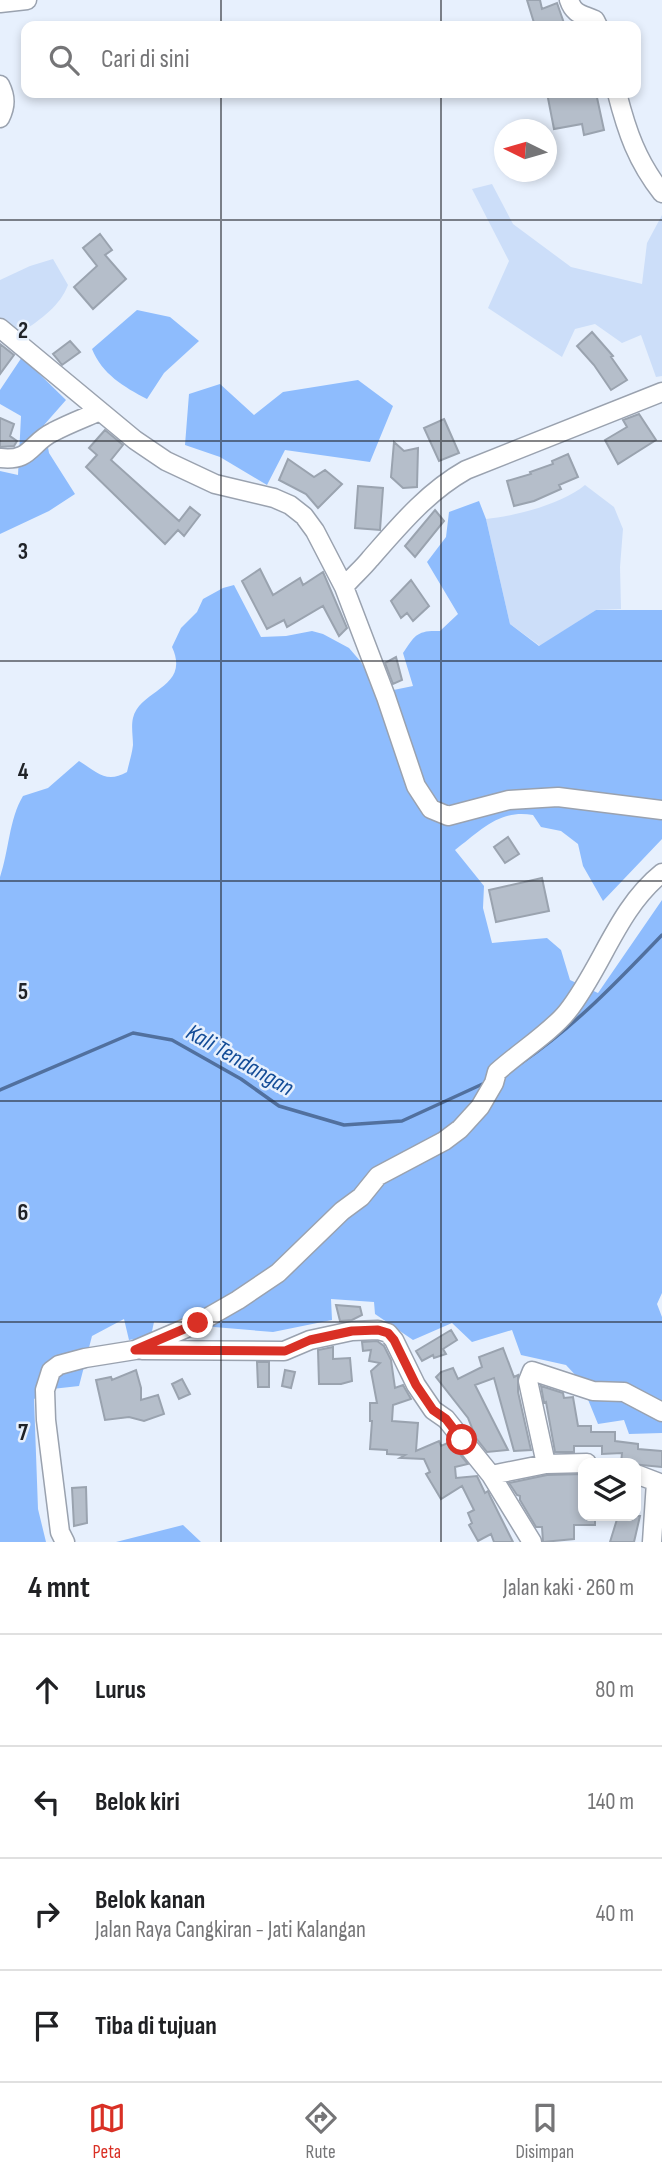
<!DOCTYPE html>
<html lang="id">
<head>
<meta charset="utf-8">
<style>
	:root { --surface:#fff; --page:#f6f6f6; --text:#202124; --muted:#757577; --line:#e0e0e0; --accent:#d93025 }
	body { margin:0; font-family:"Sofia Sans Condensed",sans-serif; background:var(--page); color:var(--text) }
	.controls { position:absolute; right:21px; bottom:21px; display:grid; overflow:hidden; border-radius:14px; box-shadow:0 4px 10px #0003 }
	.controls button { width:63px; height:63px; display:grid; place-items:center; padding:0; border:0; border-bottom:2px solid var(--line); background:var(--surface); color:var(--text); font:35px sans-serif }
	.compass { position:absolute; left:494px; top:119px; width:63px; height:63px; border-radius:50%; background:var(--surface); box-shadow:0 4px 10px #0003; rotate:275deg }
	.stop { position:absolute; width:21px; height:21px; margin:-16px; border:5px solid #d93025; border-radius:50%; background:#fff }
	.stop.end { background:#d93025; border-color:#fff; box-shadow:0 2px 7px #0008 }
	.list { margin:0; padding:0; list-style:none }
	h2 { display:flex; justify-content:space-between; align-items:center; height:91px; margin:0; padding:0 28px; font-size:30px }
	h2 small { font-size:23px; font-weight:400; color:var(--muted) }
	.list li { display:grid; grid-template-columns:46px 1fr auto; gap:21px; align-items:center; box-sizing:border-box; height:112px; padding:0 28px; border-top:2px solid var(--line) }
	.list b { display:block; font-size:26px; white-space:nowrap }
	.list p { margin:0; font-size:23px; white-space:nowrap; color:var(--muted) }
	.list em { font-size:23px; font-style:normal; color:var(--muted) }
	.icon { flex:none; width:38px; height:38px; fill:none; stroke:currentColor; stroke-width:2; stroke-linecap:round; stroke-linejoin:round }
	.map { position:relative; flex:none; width:662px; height:1542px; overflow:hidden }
	.search { position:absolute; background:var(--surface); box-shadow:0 4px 10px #0003; left:21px; right:21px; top:21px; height:77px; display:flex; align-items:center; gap:18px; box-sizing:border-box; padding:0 24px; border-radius:14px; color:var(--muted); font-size:26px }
	.sheet { height:539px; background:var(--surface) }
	nav { display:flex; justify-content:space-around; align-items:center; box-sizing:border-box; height:98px; border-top:2px solid var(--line); background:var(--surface); font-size:19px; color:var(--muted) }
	nav a { display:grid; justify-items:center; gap:4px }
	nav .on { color:var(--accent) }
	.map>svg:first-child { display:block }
</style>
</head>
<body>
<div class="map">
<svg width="662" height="1542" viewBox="0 0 662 1542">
	<rect width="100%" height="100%" fill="#e7f0fd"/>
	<path fill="#ccdef9" d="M492 184 513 224 571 267 642 284 647 243 662 215V376L656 377 641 335 622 343 595 324 575 329 562 357 488 308 509 261 472 189Z
		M53 259 68 285C60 306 41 319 22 332L0 320V280L30 266Z
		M585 485 614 507 623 529 620 567 621 609 596 610 540 646 510 624 486 519C516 516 562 504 585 485Z"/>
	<path fill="#8ebcfd" d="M137 310 170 317 199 341 164 373 147 399C124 387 102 374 92 349Z
		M22 357 66 400 44 425 49 453 75 494 49 511 0 534V471L18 475 21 416 0 404V390Z
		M358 380 393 406 370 462 285 450 267 485 220 457 185 445 189 394 220 384 254 415 283 392Z
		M479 501 486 519 510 624 539 646 596 610H662V839L603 901 583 866 578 844 561 831 541 827 533 815C499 809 480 831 455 850L484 886 483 908 492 943 547 938 561 950 570 980 598 993 662 900V1293L657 1304 662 1317V1433L629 1434 624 1420 598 1424 580 1380 566 1365 521 1355 512 1330 472 1342 452 1323 413 1340 375 1314 374 1302 331 1299 332 1320 273 1332 154 1322 151 1336 129 1340 124 1319 92 1336 79 1386 52 1389 34 1399 38 1509 46 1542H0V877C9 851 9 819 23 796L48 788 79 761C97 772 106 784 127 772 129 763 132 754 133 745 133 737 131 726 133 718 140 689 191 688 172 647L181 628 197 612 203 599 223 588 234 585 261 637 286 636 312 631 323 634 349 648 361 662 379 693 413 686 403 653C415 635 417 630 440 631L458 614 427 562 446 537 449 512Z
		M183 1525 201 1542H116Z"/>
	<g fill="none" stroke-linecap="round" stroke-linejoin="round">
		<path stroke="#51709e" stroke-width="3.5" d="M521 1063C574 1027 618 981 662 935
			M0 1090 133 1033 172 1040 241 1079 279 1106 344 1125 402 1121 487 1082"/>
	</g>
	<path fill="#b5beca" stroke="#9aa3af" stroke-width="2" d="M527 0H540L542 9 557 3 565 26H535Z
		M547 93H596L604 130 584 135 582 124 554 129Z
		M100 234 112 250 105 255 126 279 93 309 74 287 97 266 83 248Z
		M592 332 613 356 611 357 627 380 611 390 594 365 577 346Z
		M70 341 80 352 62 365 53 354Z
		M0 344 14 355 0 374Z
		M639 414 656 440 618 464 605 440 627 427 623 420Z
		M0 418 14 424 10 436 17 441 14 446 0 447Z
		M444 419 459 453 439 461 424 428Z
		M105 430 123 445 111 460 179 521 190 507 200 515 184 536 178 530 165 544 86 467 97 455 89 448Z
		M394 442 404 451 418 448 417 487 403 488 391 477Z
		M568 454 578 477 559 485 561 489 534 501 514 506 507 481 531 474 530 472 553 464 552 461Z
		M288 459 314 477 325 470 342 484 318 508 306 494 279 480Z
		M358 486 383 488 380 530 355 528Z
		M435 510 444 521 415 557 405 546Z
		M260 569 273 595 300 578 303 585 323 572 347 628 339 636 323 606 287 627 284 620 267 629 242 581Z
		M411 580 429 606 413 621 407 613 401 618 391 601Z
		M396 657 402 680 393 684 385 663Z
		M508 837 519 854 505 863 494 847Z
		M542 878 549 911 496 922 489 890Z
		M336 1305 360 1307 362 1315 352 1320 340 1321Z
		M451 1330 457 1340 443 1349 446 1354 434 1358 433 1355 422 1361 416 1351Z
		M377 1341 384 1346 391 1360 395 1388 403 1385 411 1399 393 1405 392 1421 418 1423 416 1451 439 1441 441 1446 450 1442 468 1464 455 1467 456 1478 477 1476 485 1493 488 1491 490 1496 513 1542H494L491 1534 478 1541 469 1525 472 1523 468 1513 474 1510 462 1486 441 1499 426 1474 430 1472 424 1459 400 1458 405 1455 387 1454V1450L370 1449 372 1421H370V1403H377L371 1371 380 1363 369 1361 371 1350 363 1351 362 1342Z
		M333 1347V1359L350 1358 352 1381 341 1384H319L318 1350Z
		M503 1348 514 1377 518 1375V1392L531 1450 514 1451 494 1378 475 1385 508 1450 487 1452 476 1438 468 1418 436 1377 441 1372 453 1368 458 1379 482 1367 479 1357Z
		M257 1362H269V1387H258Z
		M136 1370 141 1388V1400L158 1395 164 1414 144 1421 129 1417 105 1420 96 1380 111 1377 112 1380Z
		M285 1370 295 1372 291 1388 282 1386Z
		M182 1379 190 1394 179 1399 172 1384Z
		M541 1386 563 1393 564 1398 573 1397 578 1426H591V1432H615V1441L638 1444V1449L662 1451V1467L621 1463 622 1453 602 1454V1446H574V1452H555L546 1402 544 1403Z
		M583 1474V1516H595V1525H574V1539L543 1542 542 1527H536L520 1500V1496L517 1495 509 1483 547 1475Z
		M86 1487 87 1523 74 1526 72 1488Z
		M618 1516H640L634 1542H610Z"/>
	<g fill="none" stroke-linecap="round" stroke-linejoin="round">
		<defs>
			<path id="minor" d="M569 0C574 15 582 14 595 20L598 26
				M0 3 27 0
				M0 85C6 97 6 106 0 118
				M617 93C627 132 637 161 662 193
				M0 328 135 440 166 461 215 484 274 498 290 505 304 516 315 531 344 587 386 697 416 786 431 809 448 816 509 800 558 797 662 810
				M0 458C31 462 30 443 53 432 68 424 84 418 100 411
				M344 587C352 577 362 569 370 559 399 526 427 492 466 470L662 392
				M142 1350 284 1351 310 1340 352 1331 378 1330 388 1333 394 1340 416 1385 433 1410 446 1419 491 1475 546 1464 587 1463
				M546 1464 528 1381 532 1371 593 1391 624 1392 662 1412
				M636 1474 662 1484
				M491 1475 532 1542
				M65 1542 60 1532 46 1420 45 1390 51 1371 59 1365 85 1358 135 1350 198 1323 238 1300 278 1273 342 1211 361 1197 378 1176 444 1141 460 1129 480 1107 494 1083 497 1072C518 1053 551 1032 567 1012 602 968 617 909 662 873
				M652 1542 656 1482"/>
		</defs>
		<use href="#minor" stroke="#9aa2af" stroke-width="21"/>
		<use href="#minor" stroke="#fff" stroke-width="18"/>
	</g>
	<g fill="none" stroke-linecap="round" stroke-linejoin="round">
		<path stroke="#d93025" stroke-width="9" d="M198 1323 135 1350 285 1351 310 1340 352 1331 378 1330 388 1333 394 1340 416 1385 433 1410 446 1419 462 1440"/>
	</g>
	<path fill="none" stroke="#202328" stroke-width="2" stroke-opacity="0.55" d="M221 0V26M441 0V26M221 93V1542M441 93V1542M0 220H662M0 441H662M0 661H662M0 881H662M0 1101H662M0 1322H662"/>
	<g text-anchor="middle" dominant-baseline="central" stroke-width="5" stroke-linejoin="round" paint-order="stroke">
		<g font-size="24" font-style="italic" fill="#134c97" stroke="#e7f0fd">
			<text transform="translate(240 1060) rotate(30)">Kali Tendangan</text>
		</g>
	</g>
	<g font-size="23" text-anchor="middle" font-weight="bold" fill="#202328" stroke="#e7f0fd" stroke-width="5" stroke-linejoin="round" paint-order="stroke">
		<text x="23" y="338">2</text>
		<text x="23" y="559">3</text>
		<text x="23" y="779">4</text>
		<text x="23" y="999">5</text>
		<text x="23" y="1220">6</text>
		<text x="23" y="1440">7</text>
	</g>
</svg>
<div class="controls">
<button><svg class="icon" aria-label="layers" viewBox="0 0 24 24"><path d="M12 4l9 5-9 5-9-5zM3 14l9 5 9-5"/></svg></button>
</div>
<svg class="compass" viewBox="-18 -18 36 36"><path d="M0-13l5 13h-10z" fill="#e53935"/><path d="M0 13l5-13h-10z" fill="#757577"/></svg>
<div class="stop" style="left:462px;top:1440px"></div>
<div class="stop end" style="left:198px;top:1323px"></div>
<div class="search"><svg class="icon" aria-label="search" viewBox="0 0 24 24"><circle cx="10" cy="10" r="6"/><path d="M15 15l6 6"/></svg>Cari di sini</div>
</div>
<section class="sheet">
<h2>4 mnt<small>Jalan kaki · 260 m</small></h2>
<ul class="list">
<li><svg class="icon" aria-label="ahead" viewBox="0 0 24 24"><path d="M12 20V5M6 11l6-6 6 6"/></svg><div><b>Lurus</b></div><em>80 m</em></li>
<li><svg class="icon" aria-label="left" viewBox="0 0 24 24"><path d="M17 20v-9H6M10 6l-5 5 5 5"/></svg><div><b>Belok kiri</b></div><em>140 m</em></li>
<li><svg class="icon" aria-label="right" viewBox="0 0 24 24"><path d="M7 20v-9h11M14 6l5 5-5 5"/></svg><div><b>Belok kanan</b><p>Jalan Raya Cangkiran - Jati Kalangan</p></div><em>40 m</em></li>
<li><svg class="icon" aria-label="arrive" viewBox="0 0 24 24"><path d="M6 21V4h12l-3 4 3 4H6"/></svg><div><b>Tiba di tujuan</b></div></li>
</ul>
</section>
<nav>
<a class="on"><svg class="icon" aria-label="map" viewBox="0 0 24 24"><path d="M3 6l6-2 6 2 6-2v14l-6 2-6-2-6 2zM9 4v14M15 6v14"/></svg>Peta</a>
<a><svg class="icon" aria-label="directions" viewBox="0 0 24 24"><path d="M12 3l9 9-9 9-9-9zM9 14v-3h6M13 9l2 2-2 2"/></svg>Rute</a>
<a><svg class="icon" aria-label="saved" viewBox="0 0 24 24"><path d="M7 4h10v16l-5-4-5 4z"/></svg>Disimpan</a>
</nav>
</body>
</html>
